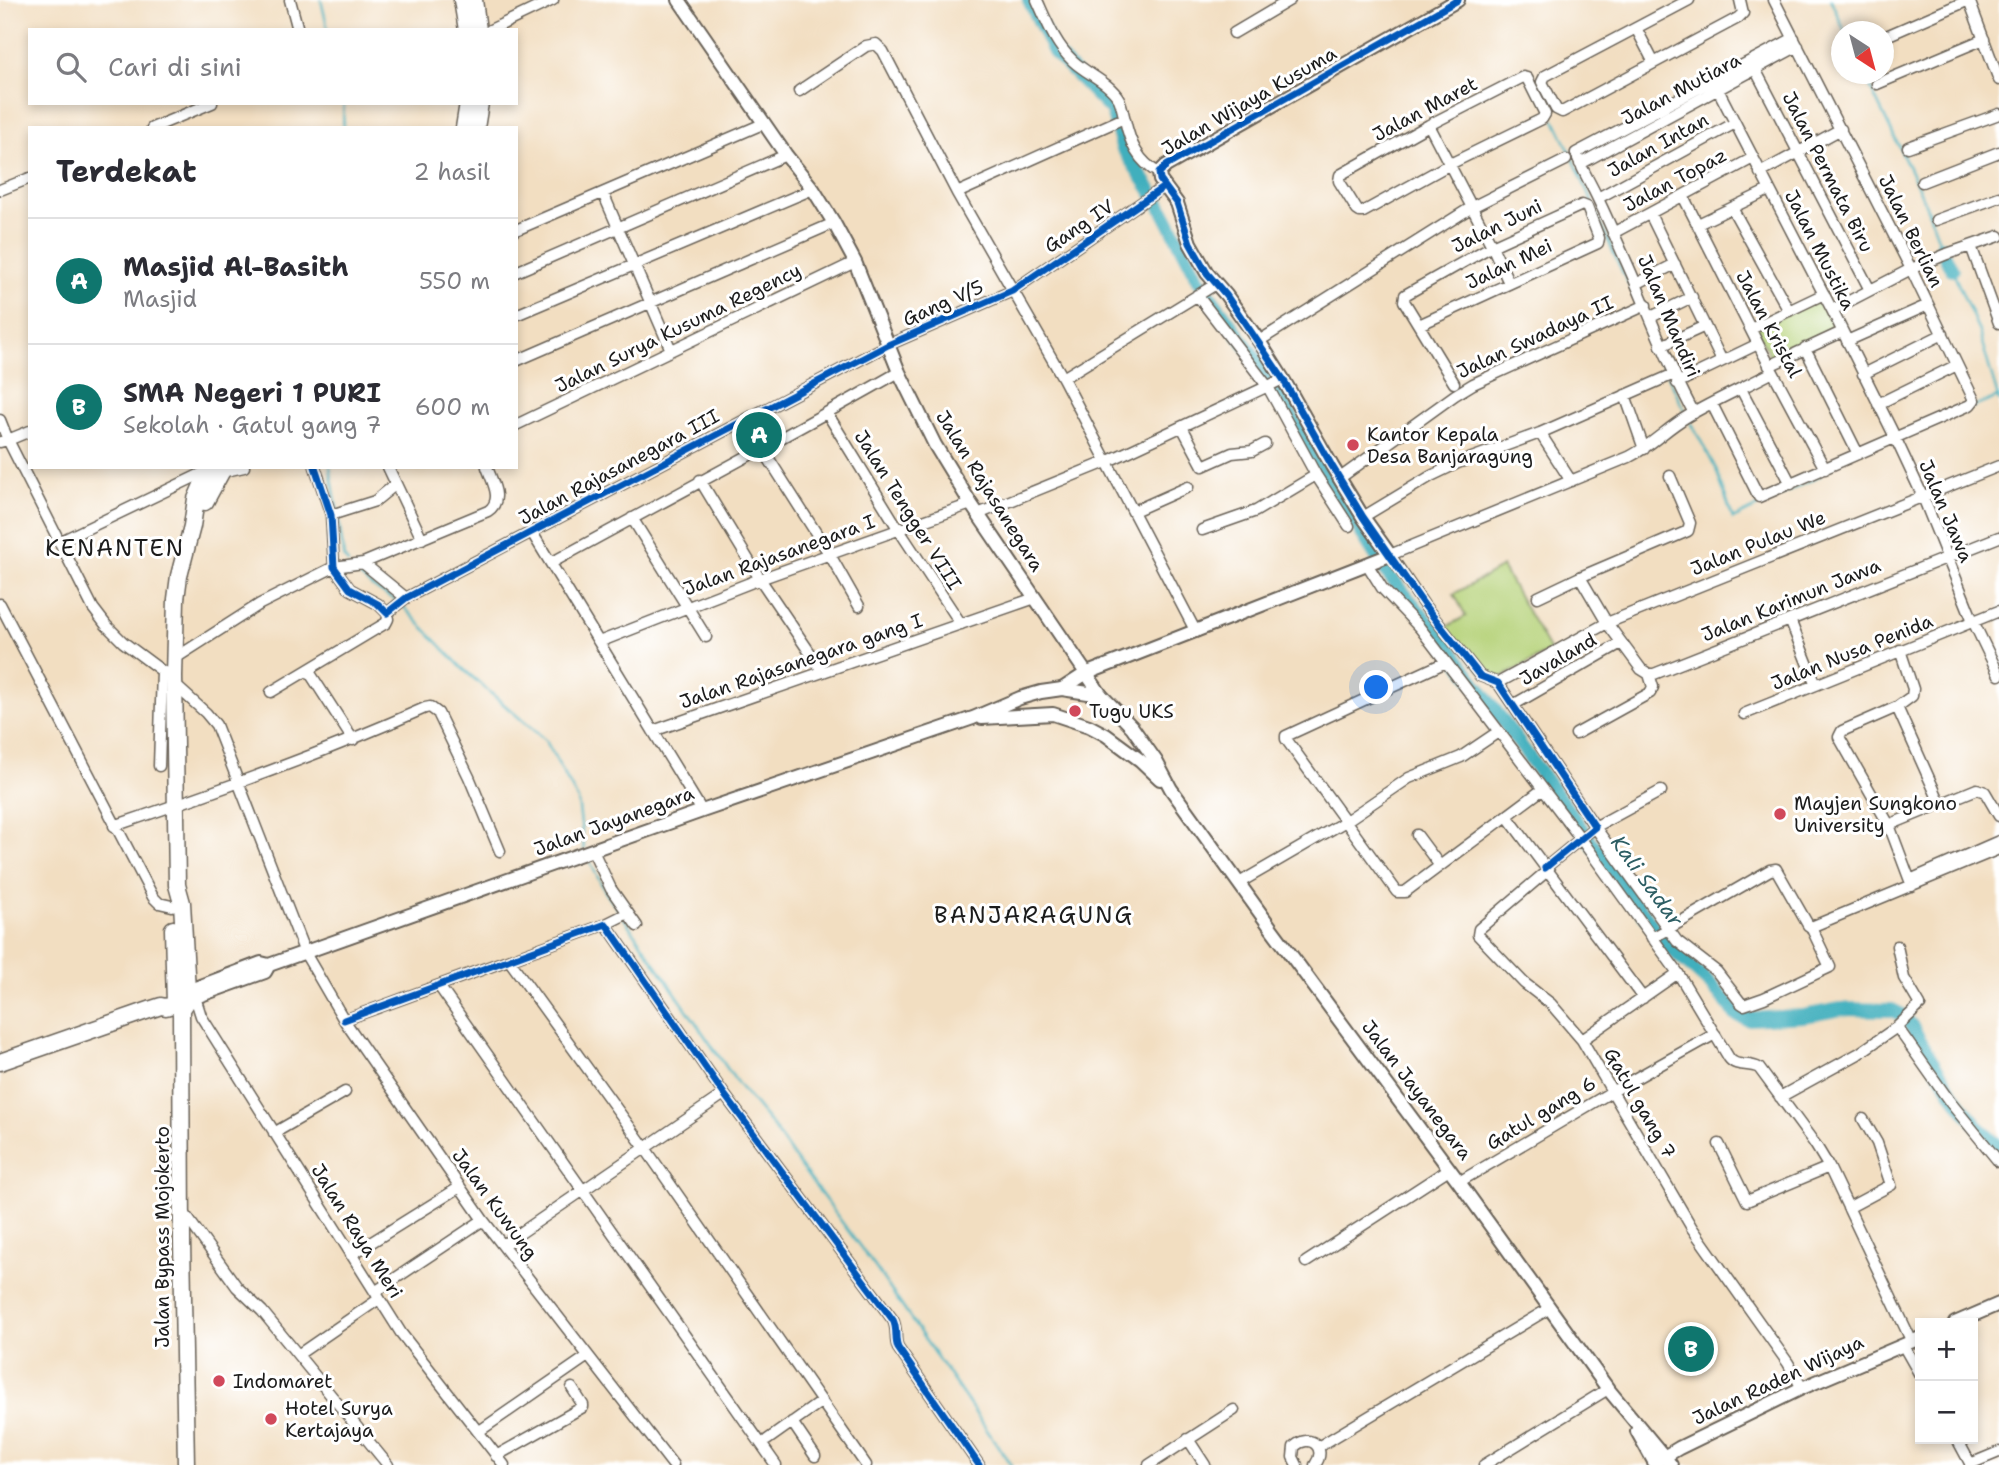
<!DOCTYPE html>
<html lang="id">
<head>
<meta charset="utf-8">
<style>
	:root { --surface:#fff; --page:#f7f7f7; --text:#2b2b33; --muted:#7c7c81; --line:#e1e1e2; --accent:#0f766e }
	body { margin:0; font-family:"Shantell Sans",sans-serif; background:var(--page); color:var(--text) }
	.controls { position:absolute; right:21px; bottom:21px; display:grid; overflow:hidden; border-radius:0px; box-shadow:0 4px 10px #0003 }
	.controls button { width:63px; height:63px; display:grid; place-items:center; padding:0; border:0; border-bottom:2px solid var(--line); background:var(--surface); color:var(--text); font:35px sans-serif }
	.compass { position:absolute; left:1831px; top:21px; width:63px; height:63px; border-radius:50%; background:var(--surface); box-shadow:0 4px 10px #0003; rotate:144deg }
	.you { position:absolute; left:1377px; top:688px; width:24px; height:24px; margin:-18px; border:5px solid #fff; border-radius:50%; background:#1a73e8; box-shadow:0 0 0 10px #1a73e833 }
	.badge { display:grid; place-items:center; width:46px; height:46px; border-radius:50%; background:var(--accent); color:#fff; font-size:23px; font-weight:700 }
	.pin { position:absolute; translate:-50% -50%; border:4px solid #fff; box-shadow:0 2px 7px #0006 }
	.list { margin:0; padding:0; list-style:none }
	h2 { display:flex; justify-content:space-between; align-items:center; height:91px; margin:0; padding:0 28px; font-size:30px }
	h2 small { font-size:23px; font-weight:400; color:var(--muted) }
	.list li { display:grid; grid-template-columns:46px 1fr auto; gap:21px; align-items:center; box-sizing:border-box; height:126px; padding:0 28px; border-top:2px solid var(--line) }
	.list b { display:block; font-size:26px; white-space:nowrap }
	.list p { margin:0; font-size:23px; white-space:nowrap; color:var(--muted) }
	.list em { font-size:23px; font-style:normal; color:var(--muted) }
	.icon { flex:none; width:38px; height:38px; fill:none; stroke:currentColor; stroke-width:2; stroke-linecap:round; stroke-linejoin:round }
	.map { position:relative; flex:none; width:1999px; height:1465px; overflow:hidden }
	.search { position:absolute; background:var(--surface); box-shadow:0 4px 10px #0003; left:28px; top:28px; width:490px; height:77px; display:flex; align-items:center; gap:18px; box-sizing:border-box; padding:0 24px; border-radius:0px; color:var(--muted); font-size:26px }
	.panel { position:absolute; background:var(--surface); box-shadow:0 4px 10px #0003; left:28px; top:126px; width:490px; height:343px; border-radius:0px }
	.map>svg:first-child { display:block }
</style>
</head>
<body>
<div class="map">
<svg width="1999" height="1465" viewBox="0 0 1999 1465">
	<rect width="100%" height="100%" fill="#fff"/>
	<filter id="ink" filterUnits="userSpaceOnUse"><feTurbulence type="fractalNoise" baseFrequency=".0143" numOctaves="2"/><feDisplacementMap in="SourceGraphic" scale="14" xChannelSelector="R" yChannelSelector="G"/><feConvolveMatrix kernelMatrix="1 2 1 2 8 2 1 2 1" color-interpolation-filters="sRGB"/></filter>
	<filter id="wash" filterUnits="userSpaceOnUse"><feTurbulence type="fractalNoise" baseFrequency=".00686" numOctaves="4" result="noise"/><feDisplacementMap in="SourceGraphic" scale="28" xChannelSelector="R" yChannelSelector="G"/><feGaussianBlur stdDeviation="1.57" result="paint"/><feColorMatrix in="noise" values="0 0 0 0 0 0 0 0 0 0 0 0 0 0 0 0 0 1.4 0 .05"/><feComposite in="paint" operator="in"/></filter>
	<g filter="url(#wash)">
		<rect width="100%" height="100%" fill="#f2dec1"/>
		<path fill="#b5d278" stroke="#68774a" stroke-width="2" d="M1819 297 1836 330 1773 362 1756 329Z
			M1502 567 1550 651 1499 679 1482 673 1446 627 1466 616 1454 594Z"/>
		<g fill="none" stroke-linecap="round" stroke-linejoin="round">
			<path stroke="#41afbd" stroke-width="2.5" d="M321 0 328 30
				M1831 0 1845 32
				M1864 74C1890 131 1922 187 1941 247
				M1555 120C1573 156 1589 195 1605 233 1615 256 1624 279 1638 300
				M343 128 344 103
				M1952 270 1978 329 1998 397
				M1644 316 1655 349 1686 413
				M1973 407 1998 397 1999 401
				M1689 419 1716 469 1733 519 1820 476
				M330 467 337 509
				M338 515 344 558 348 563
				M352 568C366 584 378 591 397 601
				M402 605 462 668 546 741 578 800 584 849
				M587 856 606 893 621 913
				M624 918 738 1084 771 1124 793 1156 875 1267 1011 1465"/>
			<path stroke="#41afbd" stroke-width="14" d="M1029 0 1054 52 1112 111 1122 147 1158 201 1199 280 1263 369 1282 399 1321 469 1387 573 1445 642 1666 944 1710 984 1729 1005 1736 1015 1747 1019 1804 1016 1841 1009 1892 1010 1902 1015 1911 1025C1937 1069 1961 1114 1999 1147
				M1941 247 1952 270"/>
		</g>
	</g>
	<g filter="url(#ink)">
		<g fill="none" stroke-linecap="round" stroke-linejoin="round">
			<defs>
				<path id="minor" d="M290 0 298 30
					M1037 0C1047 22 1055 44 1073 61 1087 74 1109 82 1119 99 1122 106 1123 113 1125 120 1130 143 1138 162 1159 173
					M1689 0 1545 76 1542 82 1556 109 1562 112 1738 18 1743 13 1740 0
					M1969 0 1999 80
					M1636 28 1654 63
					M490 30 553 0
					M1234 33 1290 0
					M1884 37 1969 0
					M1755 69 1870 290
					M1523 77 1527 78 1545 114 1542 119 1450 164 1363 212H1360L1357 210 1339 181 1340 175 1429 125Z
					M1713 80 1832 310 1895 437 1923 497 1973 621 1999 675
					M1877 84 1984 39
					M799 91 866 46 876 44 883 51 957 193
					M1124 118 957 193 1063 378 1196 632
					M1429 125 1492 246 1509 283
					M152 128 212 103
					M1908 147 1999 114
					M1580 164 1798 46
					M1760 173 1841 129
					M1922 182 1999 152
					M0 190 30 178
					M603 193 671 350
					M1683 196 1758 344 1825 469
					M1598 198 1735 123
					M1732 208 1789 311
					M1650 214 1722 361
					M1936 220 1999 197
					M1698 224 1769 190
					M516 230 765 123
					M1613 233 1753 158
					M1971 246 1999 323
					M516 272 786 155
					M1636 284 1675 264
					M1197 295 1268 387 1316 475 1349 526
					M1832 310 1911 269 1947 254 1999 236
					M516 315 813 189
					M1651 317 1692 297
					M1419 325 1598 243 1599 238 1587 207 1582 205 1492 246 1405 295 1404 301 1454 383
					M1751 329 1824 294
					M1259 341 1472 207 1566 160
					M1847 341 1928 305
					M1661 346 1705 326
					M1805 348 1858 454
					M516 361 834 223
					M1769 366 1842 332
					M1863 374 1943 334
					M1063 378 1216 284
					M1677 383 1758 344
					M1741 389 1791 484
					M1625 395 1644 449
					M1712 404 1759 497 1970 405 1974 400 1911 269 1774 0
					M1878 404 1957 365
					M827 413 899 530 961 624
					M1694 413C1667 364 1649 312 1626 261 1616 239 1607 217 1597 197 1590 182 1581 168 1576 153L1794 38
					M0 420 8 440 30 431
					M516 425 855 262
					M1182 427 1203 466 1232 453 1252 451 1265 444
					M1540 433 1571 481
					M0 442 8 440 93 608 106 625 123 642 162 671 174 676
					M762 448 830 555 859 606
					M315 467 331 515 334 567 350 589 378 604 387 613 406 598 888 345 1012 291 1164 187
					M388 467 422 539
					M221 472 244 467
					M1340 478 1455 395 1473 384 1646 305
					M700 480 760 579 823 672
					M1134 511 1188 487
					M978 514 1106 462 1283 379
					M331 515 375 501 396 484
					M1363 517 1431 476 1458 463 1540 433 1674 374
					M632 518 706 637
					M1202 530 1256 511 1316 475
					M531 531 702 811
					M59 542 207 471
					M363 563 406 598
					M551 563C667 499 784 438 899 372
					M1367 564 1382 588 1420 628 1581 839 1678 973 1729 1058C1736 1068 1749 1062 1759 1068L1815 1144 1829 1167 1912 1342
					M1538 597 1580 577
					M0 604 153 897 159 903 172 906
					M1790 620 1816 685
					M599 642 760 579 971 504
					M1900 650 1913 689 1912 696 1897 707 1842 731 1839 737 1889 825 1912 886
					M174 659 260 604 334 567 363 563 488 511C504 500 492 482 487 467
					M1446 662 1286 736V739L1397 892H1405L1543 789
					M308 670 353 740
					M1649 674H1654L1999 537
					M1649 674 1641 669 1607 623 1580 577 1688 531 1690 523 1670 476
					M1498 683 1607 623 1999 466
					M174 684 206 713 216 725 305 953 344 1020 483 1220 673 1465
					M271 692 386 623 388 619 387 613
					M1513 705 1621 643
					M1897 707 1940 803
					M1744 714 1999 611
					M653 731 1035 598
					M1576 734 1650 693 1653 687 1649 674
					M159 766 162 671
					M1507 816 1643 998
					M1889 825 1977 789 1985 792 1999 816
					M114 826C220 790 324 753 425 708L430 707 438 713 469 777 500 851
					M1417 835 1440 866
					M593 851 611 889 637 926
					M1545 868 1595 827 1498 683 1480 676 1424 605 1390 555 1629 457C1651 446 1667 428 1688 416 1715 400 1745 387 1773 372
					M1547 871 1479 929 1478 935 1524 983 1551 1004 1582 1040 1692 1228 1788 1363 1802 1388
					M1910 880 1999 841
					M1239 883 1346 821 1409 778 1461 757 1498 732
					M606 924 628 913
					M1811 927 1999 849
					M1652 938 1668 929 1770 870 1776 869 1808 925 1811 927 1830 967 1764 998 1744 1005 1741 1003 1717 972 1677 941 1595 827 1661 791
					M1897 946 1904 978 1920 1005 1897 1027 1950 1102 1999 1162
					M509 960 645 1148 866 1465
					M439 986 776 1465
					M195 997 201 1016 401 1333 504 1465
					M344 1020 606 924 724 1094 893 1320C898 1329 894 1339 898 1348L979 1465
					M1582 1040 1678 973
					M1780 1097 1858 1054 1897 1027
					M274 1133 345 1092
					M1719 1144 1747 1201 1829 1167
					M1459 1182 1613 1091 1715 1034
					M1848 1208 1891 1185 1877 1143 1863 1119
					M184 1213 237 1287 262 1311 388 1465
					M503 1245 724 1094
					M351 1255 460 1187
					M1306 1262 1449 1169
					M375 1292 483 1220
					M1903 1345 1920 1375
					M302 1352 379 1299
					M792 1422 815 1456
					M478 1432 588 1356
					M1188 1439 1205 1465
					M1957 1439 1971 1465
					M767 1440 822 1401
					M1318 1447 1550 1308
					M496 1456 583 1407V1405L572 1388
					M1970 1464 1999 1452
					M1149 1465 1234 1410
					M1297 1465 1293 1457 1294 1447C1310 1432 1328 1448 1315 1465
					M1484 1465 1608 1389"/>
				<path id="tertiary" d="M679 0 786 155 813 189 834 223 855 262 899 372 935 445 971 504 1101 695
					M1062 689 1085 674 1390 555 1363 517 1332 466 1283 379 1259 341 1226 295 1207 273 1190 243 1177 203 1160 180 1159 173 1166 166 1458 0"/>
				<path id="secondary" d="M982 718 1053 714 1089 726 1106 735 1140 760 1160 779
					M187 991 261 963 269 965 702 811 973 718 1020 698 1041 692 1062 689 1101 695 1132 727 1156 761 1171 789 1271 928 1459 1182 1608 1389 1671 1465
					M187 1000 265 972 269 965
					M1955 1323 1999 1304
					M1637 1431 1656 1465
					M1654 1463 1679 1448 1802 1388 1920 1338"/>
				<path id="trunk" d="M462 0 467 30
					M474 0 478 30
					M464 128 468 103
					M476 128 480 103
					M205 502 224 467
					M173 929 175 1004
					M181 1009 187 1000V991L182 903 177 885 174 676 176 599 179 576 192 526 196 499 210 467
					M181 1009 182 1241 186 1465
					M0 1062 152 1009 161 1006 166 1007 187 1000"/>
			</defs>
			<use href="#minor" stroke="#676056" stroke-width="13"/>
			<use href="#tertiary" stroke="#676056" stroke-width="16"/>
			<use href="#secondary" stroke="#676056" stroke-width="16"/>
			<use href="#trunk" stroke="#676056" stroke-width="19"/>
			<use href="#minor" stroke="#fff" stroke-width="10"/>
			<use href="#tertiary" stroke="#fff" stroke-width="12"/>
			<use href="#secondary" stroke="#fff" stroke-width="12"/>
			<use href="#trunk" stroke="#fff" stroke-width="16"/>
			<defs>
				<path id="cycleway" d="M1458 0 1166 166 1159 173 1160 180 1177 203 1190 243 1207 273 1226 295 1283 379 1332 466 1363 517 1424 605 1480 676 1498 683 1595 827 1545 868
					M315 467 331 515 334 567 350 589 378 604 387 613 406 598 888 345 1012 291 1164 187
					M344 1020 606 924 724 1094 893 1320C898 1329 894 1339 898 1348L979 1465"/>
			</defs>
			<use href="#cycleway" stroke="#fff" stroke-width="11"/>
			<use href="#cycleway" stroke="#0057b8" stroke-width="7"/>
		</g>
	</g>
	<g fill="#d1495b" stroke="#fff" stroke-width="2.5">
		<circle cx="1353" cy="445" r="7"/>
		<circle cx="1075" cy="711" r="7"/>
		<circle cx="1780" cy="814" r="7"/>
		<circle cx="219" cy="1381" r="7"/>
		<circle cx="271" cy="1419" r="7"/>
	</g>
	<g text-anchor="middle" dominant-baseline="central" stroke-width="6" stroke-linejoin="round" paint-order="stroke">
		<g font-size="19" fill="#1c1c1c" stroke="#fff">
			<text transform="translate(1681 89) rotate(-28)">Jalan Mutiara</text>
			<text transform="translate(1249 101) rotate(-30)">Jalan Wijaya Kusuma</text>
			<text transform="translate(1425 109) rotate(-28)">Jalan Maret</text>
			<text transform="translate(1658 145) rotate(-29)">Jalan Intan</text>
			<text transform="translate(1828 172) rotate(63)">Jalan Permata Biru</text>
			<text transform="translate(1675 180) rotate(-28)">Jalan Topaz</text>
			<text transform="translate(1079 226) rotate(-34)">Gang IV</text>
			<text transform="translate(1497 226) rotate(-26)">Jalan Juni</text>
			<text transform="translate(1911 231) rotate(64)">Jalan Berlian</text>
			<text transform="translate(1820 250) rotate(63)">Jalan Mustika</text>
			<text transform="translate(1509 264) rotate(-25)">Jalan Mei</text>
			<text transform="translate(943 303) rotate(-24)">Gang V/5</text>
			<text transform="translate(1669 316) rotate(67)">Jalan Mandiri</text>
			<text transform="translate(1769 324) rotate(62)">Jalan Kristal</text>
			<text transform="translate(678 328) rotate(-26)">Jalan Surya Kusuma Regency</text>
			<text transform="translate(1535 337) rotate(-25)">Jalan Swadaya II</text>
			<text transform="translate(619 467) rotate(-28)">Jalan Rajasanegara III</text>
			<text transform="translate(990 491) rotate(58)">Jalan Rajasanegara</text>
			<text transform="translate(908 510) rotate(58)">Jalan Tengger VIII</text>
			<text transform="translate(1946 511) rotate(67)">Jalan Jawa</text>
			<text transform="translate(1758 543) rotate(-22)">Jalan Pulau We</text>
			<text transform="translate(779 555) rotate(-20)">Jalan Rajasanegara I</text>
			<text transform="translate(1791 600) rotate(-22)">Jalan Karimun Jawa</text>
			<text transform="translate(1852 652) rotate(-22)">Jalan Nusa Penida</text>
			<text transform="translate(1558 659) rotate(-30)">Javaland</text>
			<text transform="translate(801 661) rotate(-19)">Jalan Rajasanegara gang I</text>
			<text transform="translate(614 821) rotate(-20)">Jalan Jayanegara</text>
			<text transform="translate(1417 1090) rotate(53)">Jalan Jayanegara</text>
			<text transform="translate(1640 1103) rotate(60)">Gatul gang 7</text>
			<text transform="translate(1541 1113) rotate(-31)">Gatul gang 6</text>
			<text transform="translate(495 1204) rotate(54)">Jalan Kuwung</text>
			<text transform="translate(357 1231) rotate(58)">Jalan Raya Meri</text>
			<text transform="translate(162 1237) rotate(-90)">Jalan Bypass Mojokerto</text>
			<text transform="translate(1778 1380) rotate(-25)">Jalan Raden Wijaya</text>
		</g>
		<g font-size="19" fill="#1c1c1c" stroke="#fff" text-anchor="start">
			<text x="1367" y="434">Kantor Kepala<tspan x="1367" dy="22">Desa Banjaragung</tspan></text>
			<text x="1089" y="711">Tugu UKS</text>
			<text x="1794" y="803">Mayjen Sungkono<tspan x="1794" dy="22">University</tspan></text>
			<text x="233" y="1381">Indomaret</text>
			<text x="285" y="1408">Hotel Surya<tspan x="285" dy="22">Kertajaya</tspan></text>
		</g>
		<g font-size="21" font-style="italic" fill="#2d5e64" stroke="#fff">
			<text transform="translate(1647 881) rotate(54)">Kali Sadar</text>
		</g>
		<g font-size="23" letter-spacing="2" fill="#1c1c1c" stroke="#fff">
			<text x="115" y="548">KENANTEN</text>
			<text x="1034" y="915">BANJARAGUNG</text>
		</g>
	</g>
</svg>
<div class="controls">
<button>+</button>
<button>−</button>
</div>
<svg class="compass" viewBox="-18 -18 36 36"><path d="M0-13l5 13h-10z" fill="#e53935"/><path d="M0 13l5-13h-10z" fill="#7c7c81"/></svg>
<div class="you"></div>
<div class="pin badge" style="left:759px;top:435px">A</div>
<div class="pin badge" style="left:1691px;top:1349px">B</div>
<div class="search"><svg class="icon" aria-label="search" viewBox="0 0 24 24"><circle cx="10" cy="10" r="6"/><path d="M15 15l6 6"/></svg>Cari di sini</div>
<section class="panel">
<h2>Terdekat<small>2 hasil</small></h2>
<ul class="list">
<li><span class="badge">A</span><div><b>Masjid Al-Basith</b><p>Masjid</p></div><em>550 m</em></li>
<li><span class="badge">B</span><div><b>SMA Negeri 1 PURI</b><p>Sekolah · Gatul gang 7</p></div><em>600 m</em></li>
</ul>
</section>
</div>
</body>
</html>
